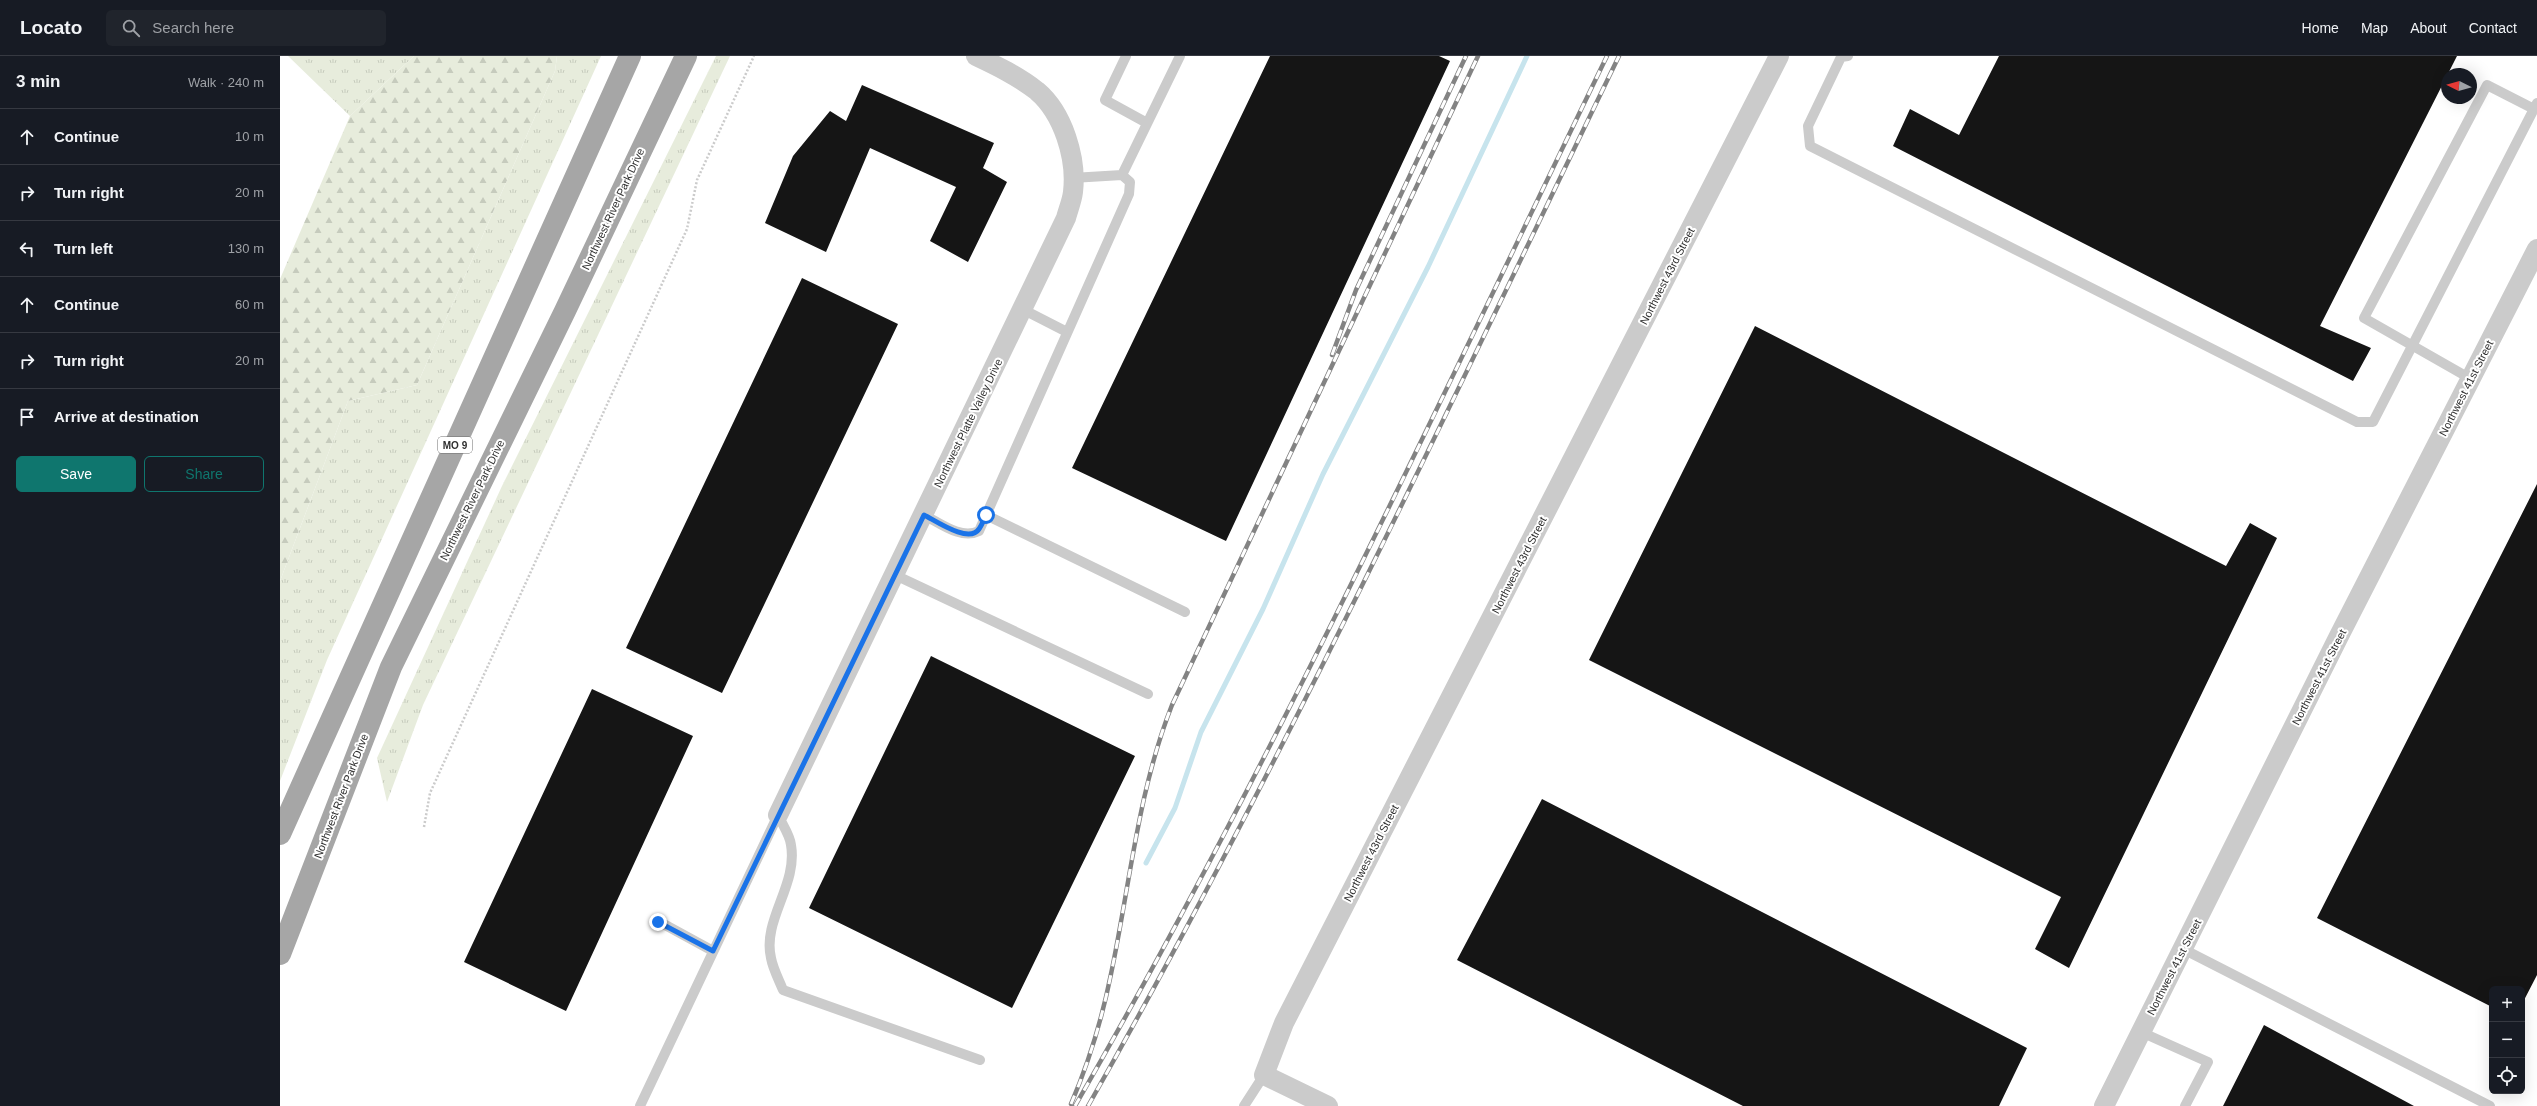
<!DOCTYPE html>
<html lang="en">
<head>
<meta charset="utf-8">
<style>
	:root { --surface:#171b24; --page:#20242c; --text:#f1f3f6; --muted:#9ea1a6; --line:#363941; --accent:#0f766e }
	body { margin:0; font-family:Helvetica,sans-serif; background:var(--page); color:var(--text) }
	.controls { position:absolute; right:12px; bottom:12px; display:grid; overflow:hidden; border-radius:6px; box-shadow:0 4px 16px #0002 }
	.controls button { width:36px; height:36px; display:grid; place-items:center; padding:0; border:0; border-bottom:1px solid var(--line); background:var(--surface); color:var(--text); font:20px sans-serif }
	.compass { position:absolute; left:2161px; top:12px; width:36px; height:36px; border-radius:50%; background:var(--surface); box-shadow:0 4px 16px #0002; rotate:275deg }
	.stop { position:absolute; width:12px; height:12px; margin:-9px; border:3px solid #1a73e8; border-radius:50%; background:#fff }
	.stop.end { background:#1a73e8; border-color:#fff; box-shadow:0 1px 4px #0008 }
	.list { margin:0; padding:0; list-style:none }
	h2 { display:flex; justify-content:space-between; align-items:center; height:52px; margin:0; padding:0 16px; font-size:17px }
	h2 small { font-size:13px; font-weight:400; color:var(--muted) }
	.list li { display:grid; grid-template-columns:26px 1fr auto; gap:12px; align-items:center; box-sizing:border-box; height:56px; padding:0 16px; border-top:1px solid var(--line) }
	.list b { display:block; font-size:15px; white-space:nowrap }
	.list em { font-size:13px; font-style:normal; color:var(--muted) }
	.actions { display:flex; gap:8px; padding:12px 16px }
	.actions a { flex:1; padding:9px 0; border:1px solid var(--accent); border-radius:6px; text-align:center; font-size:14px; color:var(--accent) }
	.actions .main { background:var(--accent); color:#fff }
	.icon { flex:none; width:22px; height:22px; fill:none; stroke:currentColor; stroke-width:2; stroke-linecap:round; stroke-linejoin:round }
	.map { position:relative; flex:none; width:2257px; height:1050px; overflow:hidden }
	header { display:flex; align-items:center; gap:24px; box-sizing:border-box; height:56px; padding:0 20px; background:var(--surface); border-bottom:1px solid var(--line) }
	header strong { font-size:19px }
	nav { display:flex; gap:22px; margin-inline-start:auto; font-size:14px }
	.search { width:280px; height:36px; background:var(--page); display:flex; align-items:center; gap:10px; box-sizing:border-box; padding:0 14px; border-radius:6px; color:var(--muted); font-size:15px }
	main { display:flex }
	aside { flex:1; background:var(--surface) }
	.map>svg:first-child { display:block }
</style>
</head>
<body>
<header>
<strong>Locato</strong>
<div class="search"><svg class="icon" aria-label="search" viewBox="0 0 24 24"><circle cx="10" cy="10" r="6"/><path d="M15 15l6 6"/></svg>Search here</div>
<nav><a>Home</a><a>Map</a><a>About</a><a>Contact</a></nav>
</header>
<main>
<aside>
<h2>3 min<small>Walk · 240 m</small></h2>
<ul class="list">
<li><svg class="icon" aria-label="ahead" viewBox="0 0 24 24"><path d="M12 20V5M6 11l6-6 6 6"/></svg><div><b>Continue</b></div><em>10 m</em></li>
<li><svg class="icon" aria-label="right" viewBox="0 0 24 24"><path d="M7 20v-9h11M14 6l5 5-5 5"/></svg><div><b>Turn right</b></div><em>20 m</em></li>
<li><svg class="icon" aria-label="left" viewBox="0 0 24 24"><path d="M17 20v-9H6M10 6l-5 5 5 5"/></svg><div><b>Turn left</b></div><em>130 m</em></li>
<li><svg class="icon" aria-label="ahead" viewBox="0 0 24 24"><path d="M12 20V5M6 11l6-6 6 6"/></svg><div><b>Continue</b></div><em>60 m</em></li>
<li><svg class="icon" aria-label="right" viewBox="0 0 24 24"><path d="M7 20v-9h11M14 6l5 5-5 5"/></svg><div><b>Turn right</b></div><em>20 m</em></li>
<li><svg class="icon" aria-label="arrive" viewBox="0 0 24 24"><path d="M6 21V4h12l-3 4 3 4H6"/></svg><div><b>Arrive at destination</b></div></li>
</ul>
<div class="actions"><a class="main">Save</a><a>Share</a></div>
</aside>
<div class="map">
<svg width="2257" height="1050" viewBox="0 0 2257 1050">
	<defs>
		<pattern id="grass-tufts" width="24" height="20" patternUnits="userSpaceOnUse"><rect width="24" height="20" fill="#e7ecdc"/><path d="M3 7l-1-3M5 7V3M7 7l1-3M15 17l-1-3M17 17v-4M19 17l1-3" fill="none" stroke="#c6cbbd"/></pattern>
		<pattern id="forest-firs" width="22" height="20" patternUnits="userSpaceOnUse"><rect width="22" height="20" fill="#e7ecdc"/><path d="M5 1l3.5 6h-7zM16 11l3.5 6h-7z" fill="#c6cbbd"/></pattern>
	</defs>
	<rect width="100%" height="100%" fill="#fff"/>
	<path fill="url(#grass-tufts)" d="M8 0H134L70 60Z
		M277 0H321L47 604 0 725V525L68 345 137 329 275 15Z
		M436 0H450L143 649 107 746 97 702 222 430Z"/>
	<path fill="url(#forest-firs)" d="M134 0H277L275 15 137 329 68 345 0 525V223L70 60Z"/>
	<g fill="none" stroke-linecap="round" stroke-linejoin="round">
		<path stroke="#c7e4ed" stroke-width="5" d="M866 807 895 752 921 676 983 553 1043 418 1148 211 1247 0"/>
	</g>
	<path fill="#151515" d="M990 0H1159L1170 5 946 485 792 412Z
		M1719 0H2177L2040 270 2091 292 2073 325 1613 90 1630 53 1679 79Z
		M582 29 714 87 703 112 727 126 688 206 650 185 676 131 590 92 546 196 485 167 513 100 550 55 566 65Z
		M522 222 618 268 442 637 346 592Z
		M1475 270 1946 510 1970 467 1997 482 1789 912 1755 893 1781 841 1309 604Z
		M2257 428V919L2242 948V933H2212V951L2037 862Z
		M651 600 855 700 732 952 529 852Z
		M312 633 413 680 286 955 184 906Z
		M1262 743 1747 992 1719 1050H1463L1177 904Z
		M1984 969 2134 1050H1943Z"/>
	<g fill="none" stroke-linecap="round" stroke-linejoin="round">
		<path stroke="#cbcbcb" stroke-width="2.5" stroke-dasharray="2 2" stroke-linecap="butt" d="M144 771 150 737 407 173 417 124 474 0"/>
		<path stroke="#cbcbcb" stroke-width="10" d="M846 0 825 44 867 67
			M1568 0 1561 1 1528 70 1530 90 2077 366H2093L2257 47
			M842 119 900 0
			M744 254 787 276
			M2191 323 2084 262 2207 29 2254 53
			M644 459C660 467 681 484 699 475L849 138 850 126 842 119 792 122
			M706 459 905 556
			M615 519 868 638
			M498 759C502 768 510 779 511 789 518 829 482 864 491 902 493 913 499 924 503 934L700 1004
			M378 865 433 895
			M1903 893 2210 1050
			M1861 976 1928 1006 1905 1050
			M360 1050 498 759
			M964 1050 984 1019"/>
		<path stroke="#cbcbcb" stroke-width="20" d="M498 759 786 162C788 154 792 145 793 136 797 102 783 57 757 35 738 20 717 10 696 0
			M1048 1050 984 1019 1004 967 1499 0
			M1824 1050 2059 580 2257 193"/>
		<path stroke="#a6a6a6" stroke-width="22" d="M0 778 350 0
			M0 898 111 611 285 255 406 0"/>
		<defs>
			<path id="rail" d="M1052 299 1076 234 1186 0
				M791 1048C809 1006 822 963 831 918 850 828 858 735 892 649L1198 0
				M795 1050C991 710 1156 353 1327 0
				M808 1050C1002 709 1168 353 1339 0"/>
		</defs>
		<use href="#rail" stroke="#838383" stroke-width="4.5"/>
		<use href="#rail" stroke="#fff" stroke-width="3" stroke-dasharray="9" stroke-linecap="butt"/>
	</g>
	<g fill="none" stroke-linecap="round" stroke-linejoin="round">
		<path stroke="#1a73e8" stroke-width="5" d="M378 866 433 895 644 459C656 465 689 488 699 473 702 469 704 463 706 459"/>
	</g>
	<g text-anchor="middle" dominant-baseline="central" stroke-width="4" stroke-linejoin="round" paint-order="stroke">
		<rect fill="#fff" stroke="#6d6d6d" stroke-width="1" x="158" y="381" width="34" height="16" rx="3"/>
		<g font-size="10" font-weight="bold" fill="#2e2e2e">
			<text x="175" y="389">MO 9</text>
		</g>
		<g font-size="11" fill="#2e2e2e" stroke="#fff">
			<text transform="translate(333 153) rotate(-65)">Northwest River Park Drive</text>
			<text transform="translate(1387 220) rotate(-63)">Northwest 43rd Street</text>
			<text transform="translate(2186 332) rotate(-63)">Northwest 41st Street</text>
			<text transform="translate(688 367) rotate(-64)">Northwest Platte Valley Drive</text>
			<text transform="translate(192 444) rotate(-64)">Northwest River Park Drive</text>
			<text transform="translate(1239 509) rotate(-63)">Northwest 43rd Street</text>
			<text transform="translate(2039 621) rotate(-63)">Northwest 41st Street</text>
			<text transform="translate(61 740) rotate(-69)">Northwest River Park Drive</text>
			<text transform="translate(1091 797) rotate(-63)">Northwest 43rd Street</text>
			<text transform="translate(1894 911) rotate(-63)">Northwest 41st Street</text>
		</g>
	</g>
</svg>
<div class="controls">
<button>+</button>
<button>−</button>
<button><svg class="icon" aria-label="locate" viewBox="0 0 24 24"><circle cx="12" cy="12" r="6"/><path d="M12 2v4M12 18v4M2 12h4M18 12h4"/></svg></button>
</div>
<svg class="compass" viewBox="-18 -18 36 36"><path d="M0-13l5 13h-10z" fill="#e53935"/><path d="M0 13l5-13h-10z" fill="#9ea1a6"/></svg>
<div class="stop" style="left:706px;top:459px"></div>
<div class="stop end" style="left:378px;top:866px"></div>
</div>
</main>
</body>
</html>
